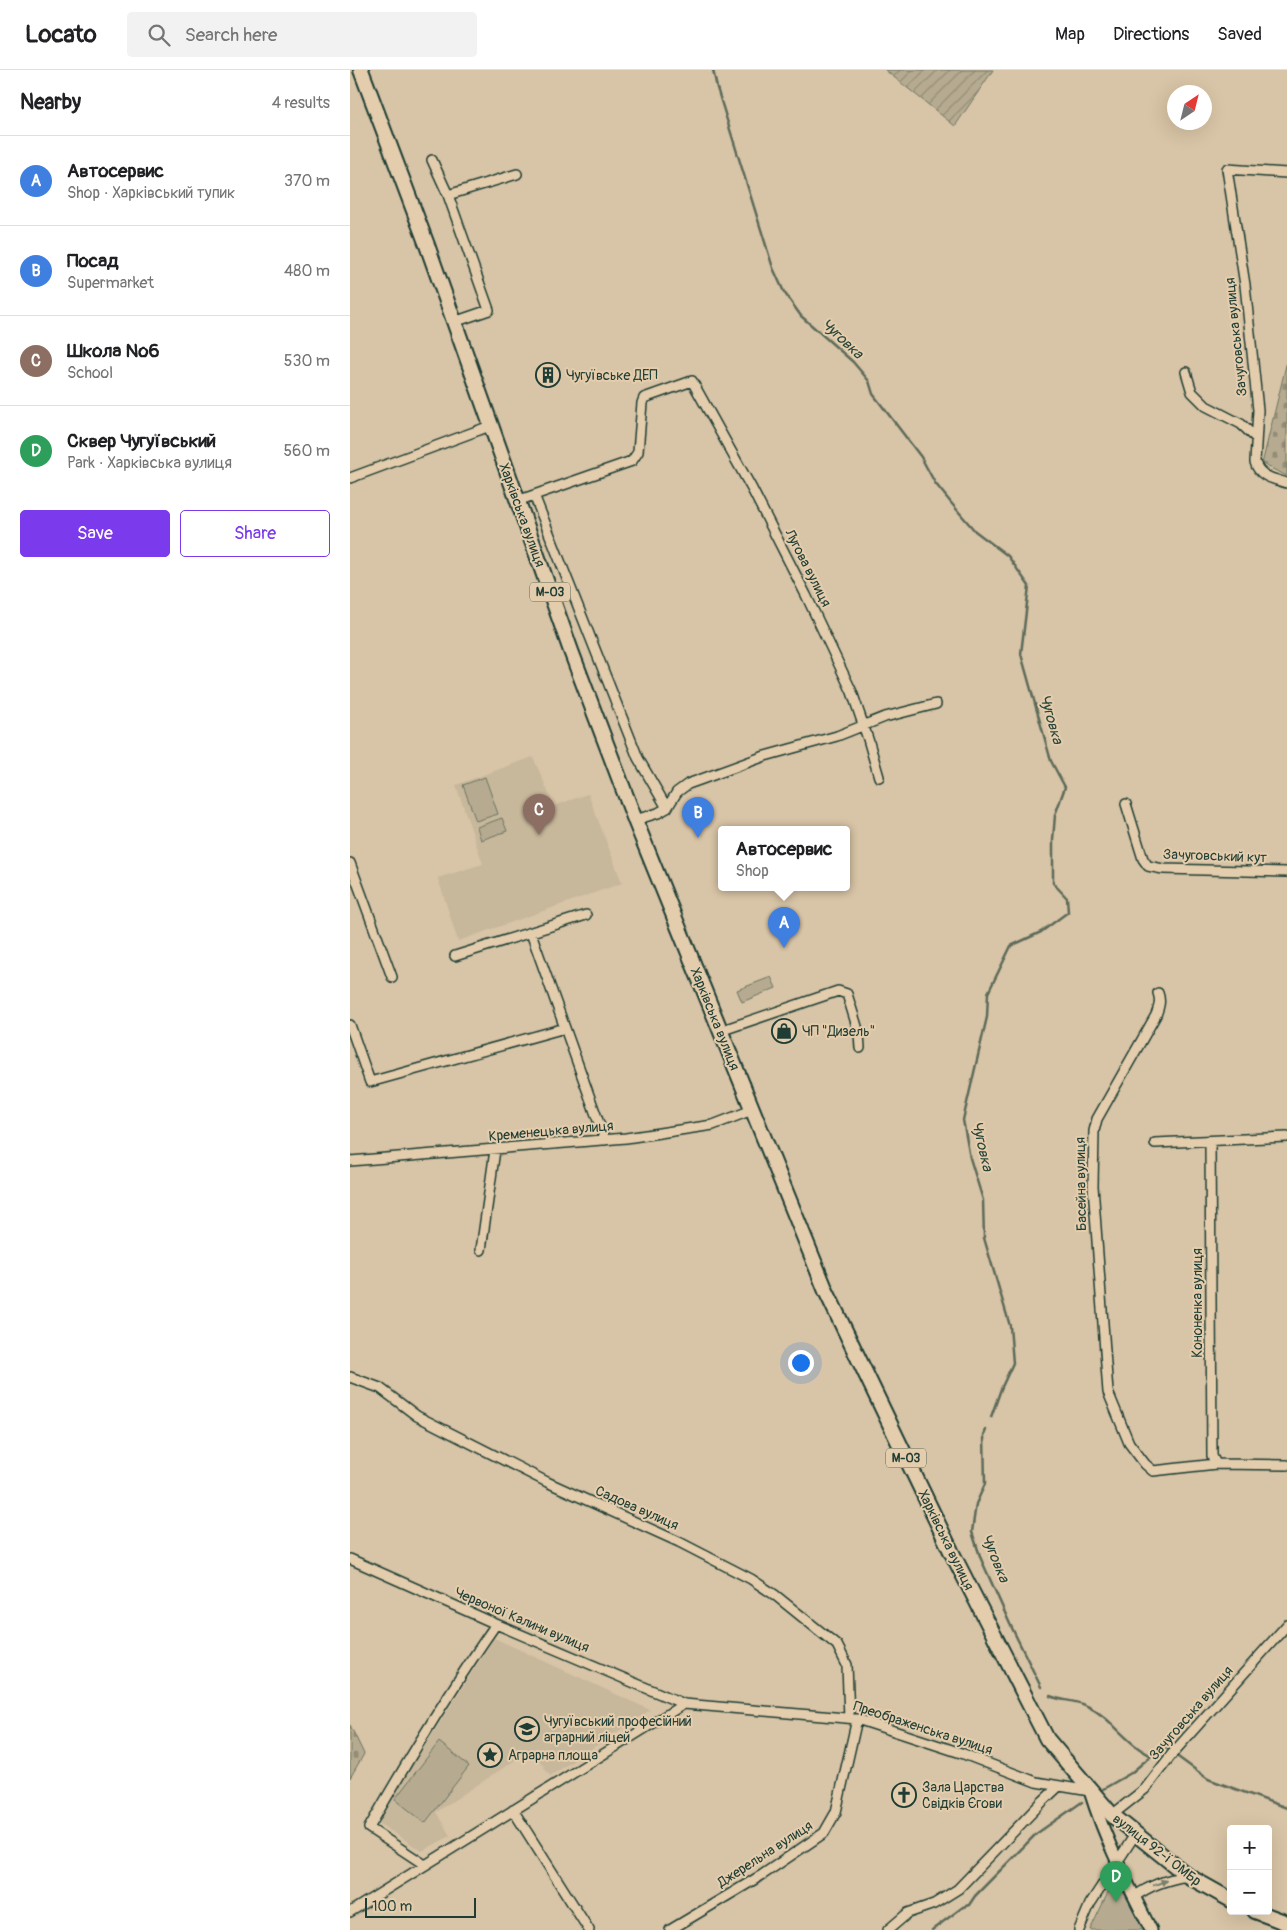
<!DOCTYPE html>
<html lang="en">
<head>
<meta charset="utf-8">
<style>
	:root { --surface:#fff; --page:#f2f2f2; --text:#202124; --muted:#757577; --line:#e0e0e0; --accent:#7c3aed }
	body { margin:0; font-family:Pangolin,sans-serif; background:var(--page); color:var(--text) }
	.controls { position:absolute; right:15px; bottom:15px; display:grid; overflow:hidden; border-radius:5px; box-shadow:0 5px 20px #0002 }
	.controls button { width:45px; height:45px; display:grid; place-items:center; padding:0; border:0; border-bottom:1px solid var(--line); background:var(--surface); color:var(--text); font:25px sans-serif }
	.compass { position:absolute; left:817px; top:15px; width:45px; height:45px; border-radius:50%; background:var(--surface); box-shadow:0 5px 20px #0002; rotate:35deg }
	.scale { position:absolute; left:15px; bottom:12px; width:111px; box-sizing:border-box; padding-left:5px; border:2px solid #1f3d34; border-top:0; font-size:14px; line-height:18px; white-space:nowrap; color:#1f3d34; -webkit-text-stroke:4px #e4cdad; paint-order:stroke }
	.you { position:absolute; left:450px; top:1292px; width:18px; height:18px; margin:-12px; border:4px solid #fff; border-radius:50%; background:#1a73e8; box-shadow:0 0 0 8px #1a73e833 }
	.badge { display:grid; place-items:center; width:32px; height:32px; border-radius:50%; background:var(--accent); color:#fff; font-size:16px; font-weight:700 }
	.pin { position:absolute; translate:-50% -41px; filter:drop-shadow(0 1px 2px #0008) }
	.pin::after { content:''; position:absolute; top:26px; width:18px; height:15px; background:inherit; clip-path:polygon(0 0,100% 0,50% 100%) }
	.popup { position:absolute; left:368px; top:756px; width:132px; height:65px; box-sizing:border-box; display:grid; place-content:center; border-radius:5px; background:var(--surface); filter:drop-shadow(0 1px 4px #0005); font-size:16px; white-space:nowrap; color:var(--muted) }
	.popup b { font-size:19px; color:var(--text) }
	.popup::after { content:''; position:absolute; left:50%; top:100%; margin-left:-10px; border:10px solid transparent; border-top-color:var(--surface) }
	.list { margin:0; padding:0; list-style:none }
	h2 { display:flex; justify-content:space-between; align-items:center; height:65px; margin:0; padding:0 20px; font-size:21px }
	h2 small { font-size:16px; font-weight:400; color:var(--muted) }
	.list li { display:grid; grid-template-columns:32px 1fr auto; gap:15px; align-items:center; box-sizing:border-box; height:90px; padding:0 20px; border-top:1px solid var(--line) }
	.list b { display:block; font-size:19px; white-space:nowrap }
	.list p { margin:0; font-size:16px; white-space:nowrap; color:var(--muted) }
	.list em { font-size:16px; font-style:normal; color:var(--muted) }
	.actions { display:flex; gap:10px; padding:15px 20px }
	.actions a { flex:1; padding:11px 0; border:1px solid var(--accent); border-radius:5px; text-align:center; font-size:18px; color:var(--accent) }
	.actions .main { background:var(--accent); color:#fff }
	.icon { flex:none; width:28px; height:28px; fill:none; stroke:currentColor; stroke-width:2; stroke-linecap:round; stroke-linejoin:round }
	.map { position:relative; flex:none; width:937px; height:1860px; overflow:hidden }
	header { display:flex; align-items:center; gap:30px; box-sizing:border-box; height:70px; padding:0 25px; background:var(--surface); border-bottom:1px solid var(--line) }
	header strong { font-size:24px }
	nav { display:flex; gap:28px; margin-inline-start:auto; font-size:18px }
	.search { width:350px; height:45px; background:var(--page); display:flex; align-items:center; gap:12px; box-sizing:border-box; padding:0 18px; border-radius:5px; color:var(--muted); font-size:19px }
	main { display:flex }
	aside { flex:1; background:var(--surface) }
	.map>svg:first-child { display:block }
</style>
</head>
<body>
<header>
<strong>Locato</strong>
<div class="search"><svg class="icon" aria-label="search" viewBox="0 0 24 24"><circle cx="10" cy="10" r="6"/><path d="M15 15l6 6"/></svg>Search here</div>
<nav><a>Map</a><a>Directions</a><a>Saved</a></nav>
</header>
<main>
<aside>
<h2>Nearby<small>4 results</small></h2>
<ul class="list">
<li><span class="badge" style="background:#3f7fe0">A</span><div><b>Автосервис</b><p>Shop · Харківський тупик</p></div><em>370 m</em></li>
<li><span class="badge" style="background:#3f7fe0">B</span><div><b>Посад</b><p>Supermarket</p></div><em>480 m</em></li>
<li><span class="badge" style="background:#8d6e63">C</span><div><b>Школа №6</b><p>School</p></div><em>530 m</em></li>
<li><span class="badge" style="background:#2e9e5b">D</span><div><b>Сквер Чугуївський</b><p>Park · Харківська вулиця</p></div><em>560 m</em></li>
</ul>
<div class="actions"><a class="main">Save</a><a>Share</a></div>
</aside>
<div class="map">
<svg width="937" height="1860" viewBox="0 0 937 1860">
	<defs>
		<pattern id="cemetery-stones" width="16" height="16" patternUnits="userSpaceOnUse" patternTransform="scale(1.25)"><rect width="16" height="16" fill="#b6ab91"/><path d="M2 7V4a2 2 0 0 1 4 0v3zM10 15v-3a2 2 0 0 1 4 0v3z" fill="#938c77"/></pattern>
		<pattern id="garden-furrows" width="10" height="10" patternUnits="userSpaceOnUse" patternTransform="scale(1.25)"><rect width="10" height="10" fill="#b6ab91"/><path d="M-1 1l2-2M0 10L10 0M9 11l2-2" fill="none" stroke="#938c77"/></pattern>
	</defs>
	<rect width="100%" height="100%" fill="#d8c4a6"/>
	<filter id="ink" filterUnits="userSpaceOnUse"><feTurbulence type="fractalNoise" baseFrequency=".02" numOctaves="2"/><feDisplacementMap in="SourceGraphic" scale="10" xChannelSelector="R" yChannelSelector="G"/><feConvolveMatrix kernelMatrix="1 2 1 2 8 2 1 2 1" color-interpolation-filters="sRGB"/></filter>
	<g filter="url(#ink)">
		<path fill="#c7b79b" d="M183 687 204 736 238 724 272 813 108 871 88 808 133 794 106 715Z
			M144 1568 300 1640 200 1706 182 1679 86 1742 100 1766 72 1781 30 1754V1746Z"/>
		<path fill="#b6ab91" stroke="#6a7462" d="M135 707 148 744 126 751 113 715Z
			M152 748 157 761 131 770 127 757Z
			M421 907 426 918 392 932 387 920Z
			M89 1672 119 1696 75 1753 45 1729Z
			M765 1808 793 1856 795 1860H740Z"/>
		<path fill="url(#cemetery-stones)" stroke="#6a7462" d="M937 291V406L912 394Z
			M0 1655 14 1684 0 1708Z"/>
		<path fill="url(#garden-furrows)" stroke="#6a7462" d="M535 0H643L605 56Z"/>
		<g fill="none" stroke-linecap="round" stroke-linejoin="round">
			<path stroke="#5d6b5a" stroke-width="2.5" d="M363 0 367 18 423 198 434 222 451 246 503 292 519 311 523 324 571 387 585 413 602 434 625 461 658 486 679 516 671 584 701 691 715 717 705 745 703 770V813L717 828 718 842 691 862 661 876 638 923 637 947 613 1050 620 1088 633 1130 634 1168 660 1256 663 1293 651 1319 641 1347
				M636 1360 634 1365 635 1414 626 1434 622 1462 631 1489 660 1554 691 1617
				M700 1626C711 1631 726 1630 737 1636 762 1648 777 1675 802 1686L815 1677 818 1679
				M828 1687 858 1709 937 1738
				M748 1722 781 1703 801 1686
				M582 1860 613 1837 619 1835 625 1826 686 1764 732 1732"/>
			<defs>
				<path id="minor" d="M82 90 98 125 139 240 104 252
					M937 103 877 99 895 215 908 340 905 392C909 407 924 409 937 413
					M98 125 167 104
					M836 302 842 322 856 336 891 354 906 368
					M0 408 140 356
					M184 425 288 688 317 738
					M167 431 282 391 288 382 292 333 294 328 342 311 402 419 456 525 502 622 518 669 529 707
					M776 734 793 789 798 796 813 799 937 802
					M285 750 308 743 317 738 327 722 338 714 352 709 415 686 487 666 535 647 586 634
					M0 793 42 907
					M181 863 255 1070
					M105 886 236 845
					M808 923C811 931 809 937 806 945L747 1049 744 1061 743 1116 758 1322 779 1373 795 1394 803 1401 866 1394 937 1395
					M0 955 20 1012 215 958
					M370 961 488 921 497 924 509 963 510 978
					M860 1071 862 1386 866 1394
					M805 1073 937 1067
					M0 1091 276 1068 363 1055 402 1040
					M131 1180 145 1080
					M0 1307 30 1318 67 1346 197 1412 329 1472 401 1509 425 1525 487 1575 497 1595 499 1648
					M0 1489 146 1554 334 1634 507 1649 611 1683 686 1712 740 1721
					M163 1740 239 1860
					M762 1745 795 1719 822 1684 937 1555
					M75 1795 19 1758C59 1688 100 1620 146 1554
					M784 1827C800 1815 818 1809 838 1806
					M0 1842 334 1634
					M320 1860 412 1805 474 1763 486 1742 507 1649
					M538 1860 558 1843 584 1834 608 1819 693 1731 709 1716
					M729 1860 740 1834 786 1763"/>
				<path id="major" d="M740 1721C755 1770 778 1815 801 1860"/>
				<path id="highway" d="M11 0 77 175 221 581 285 750 476 1221 601 1481 697 1669 762 1745 838 1806 881 1830
					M905 1841 937 1853"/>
			</defs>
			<use href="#minor" stroke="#1f3d34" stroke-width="12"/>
			<use href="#major" stroke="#1f3d34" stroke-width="15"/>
			<use href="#highway" stroke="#1f3d34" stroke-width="18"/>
			<use href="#minor" stroke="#e4cdad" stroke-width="9"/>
			<use href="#major" stroke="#e4cdad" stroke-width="11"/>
			<use href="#highway" stroke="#e4cdad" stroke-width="14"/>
		</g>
		<defs><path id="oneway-solid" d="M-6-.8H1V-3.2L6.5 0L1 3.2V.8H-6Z" transform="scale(1.25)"/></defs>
		<use fill="#787e6a" href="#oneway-solid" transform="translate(810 1813) rotate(-21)"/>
	</g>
	<defs>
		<symbol id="building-ring" viewBox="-11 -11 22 22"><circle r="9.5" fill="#e4cdad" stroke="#1f3d34" stroke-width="1.5"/><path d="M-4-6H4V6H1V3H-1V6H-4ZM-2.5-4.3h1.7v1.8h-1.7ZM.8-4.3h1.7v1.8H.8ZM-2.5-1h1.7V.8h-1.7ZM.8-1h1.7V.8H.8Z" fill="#1f3d34"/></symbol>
		<symbol id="shop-ring" viewBox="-11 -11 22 22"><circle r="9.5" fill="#e4cdad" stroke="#1f3d34" stroke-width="1.5"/><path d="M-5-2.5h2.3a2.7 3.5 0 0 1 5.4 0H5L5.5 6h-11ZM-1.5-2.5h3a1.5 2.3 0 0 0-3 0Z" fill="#1f3d34"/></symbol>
		<symbol id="school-ring" viewBox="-11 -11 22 22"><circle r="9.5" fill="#e4cdad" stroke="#1f3d34" stroke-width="1.5"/><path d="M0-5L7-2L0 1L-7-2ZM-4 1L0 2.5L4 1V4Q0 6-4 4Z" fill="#1f3d34"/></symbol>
		<symbol id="sight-ring" viewBox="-11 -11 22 22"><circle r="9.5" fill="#e4cdad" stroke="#1f3d34" stroke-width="1.5"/><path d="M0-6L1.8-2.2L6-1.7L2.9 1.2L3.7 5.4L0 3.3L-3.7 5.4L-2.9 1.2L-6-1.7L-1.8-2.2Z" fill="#1f3d34"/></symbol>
		<symbol id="church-ring" viewBox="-11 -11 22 22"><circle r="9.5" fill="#e4cdad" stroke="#1f3d34" stroke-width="1.5"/><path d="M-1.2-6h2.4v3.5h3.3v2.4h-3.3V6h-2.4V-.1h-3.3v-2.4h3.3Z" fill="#1f3d34"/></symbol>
	</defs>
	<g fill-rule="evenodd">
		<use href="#building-ring" x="184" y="291" width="28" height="28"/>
		<use href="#shop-ring" x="420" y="947" width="28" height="28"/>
		<use href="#school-ring" x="163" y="1645" width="28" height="28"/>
		<use href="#sight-ring" x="126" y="1671" width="28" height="28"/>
		<use href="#church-ring" x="540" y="1711" width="28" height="28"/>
	</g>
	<g text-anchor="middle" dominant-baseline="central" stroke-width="4" stroke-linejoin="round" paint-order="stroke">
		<g fill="#e4cdad" stroke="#5a6858" stroke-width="1">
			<rect x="180" y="512.5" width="40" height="19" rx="4"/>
			<rect x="536" y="1378.5" width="40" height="19" rx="4"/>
		</g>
		<g font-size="12" font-weight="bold" fill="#1f3d34">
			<text x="200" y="522">М-03</text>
			<text x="556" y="1388">М-03</text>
		</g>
		<g font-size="14" fill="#1f3d34" stroke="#e4cdad">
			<text transform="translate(886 267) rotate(-96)">Зачуговська вулиця</text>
			<text transform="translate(172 445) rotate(70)">Харківська вулиця</text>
			<text transform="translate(458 498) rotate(63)">Лугова вулиця</text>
			<text transform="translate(865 786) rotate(2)">Зачуговський кут</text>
			<text transform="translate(365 949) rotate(68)">Харківська вулиця</text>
			<text transform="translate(201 1061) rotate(-5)">Кременецька вулиця</text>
			<text transform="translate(731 1114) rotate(-91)">Басейна вулиця</text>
			<text transform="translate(847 1233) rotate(-90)">Кононенка вулиця</text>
			<text transform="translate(287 1438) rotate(24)">Садова вулиця</text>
			<text transform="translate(596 1470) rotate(64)">Харківська вулиця</text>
			<text transform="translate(172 1550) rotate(23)">Червоної Калини вулиця</text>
			<text transform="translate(841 1643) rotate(-49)">Зачуговська вулиця</text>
			<text transform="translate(573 1658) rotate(18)">Преображенська вулиця</text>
			<text transform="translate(807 1780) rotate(38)">вулиця 92-ї ОМБр</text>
			<text transform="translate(415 1784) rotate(-33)">Джерельна вулиця</text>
		</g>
		<g font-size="14" fill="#1f3d34" stroke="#e4cdad" text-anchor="start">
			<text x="216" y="305">Чугуївське ДЕП</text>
			<text x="452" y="961">ЧП "Дизель"</text>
			<text x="194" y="1651">Чугуївський професійний<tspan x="194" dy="16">аграрний ліцей</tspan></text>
			<text x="158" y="1685">Аграрна площа</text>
			<text x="572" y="1717">Зала Царства<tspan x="572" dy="16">Свідків Єгови</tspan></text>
		</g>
		<g font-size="15" font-style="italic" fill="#29453a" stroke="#e4cdad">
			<text transform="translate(492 269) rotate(43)">Чуговка</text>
			<text transform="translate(701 649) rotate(74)">Чуговка</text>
			<text transform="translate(632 1076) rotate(77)">Чуговка</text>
			<text transform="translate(645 1488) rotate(68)">Чуговка</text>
		</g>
	</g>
</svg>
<div class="controls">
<button>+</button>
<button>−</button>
</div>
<svg class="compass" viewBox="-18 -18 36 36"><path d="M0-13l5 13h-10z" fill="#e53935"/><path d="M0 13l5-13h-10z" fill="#757577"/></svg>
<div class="scale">100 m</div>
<div class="you"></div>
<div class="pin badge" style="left:434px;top:878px;background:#3f7fe0">A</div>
<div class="popup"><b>Автосервис</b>Shop</div>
<div class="pin badge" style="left:348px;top:768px;background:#3f7fe0">B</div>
<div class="pin badge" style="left:189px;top:765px;background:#8d6e63">C</div>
<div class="pin badge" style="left:766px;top:1832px;background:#2e9e5b">D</div>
</div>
</main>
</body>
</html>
